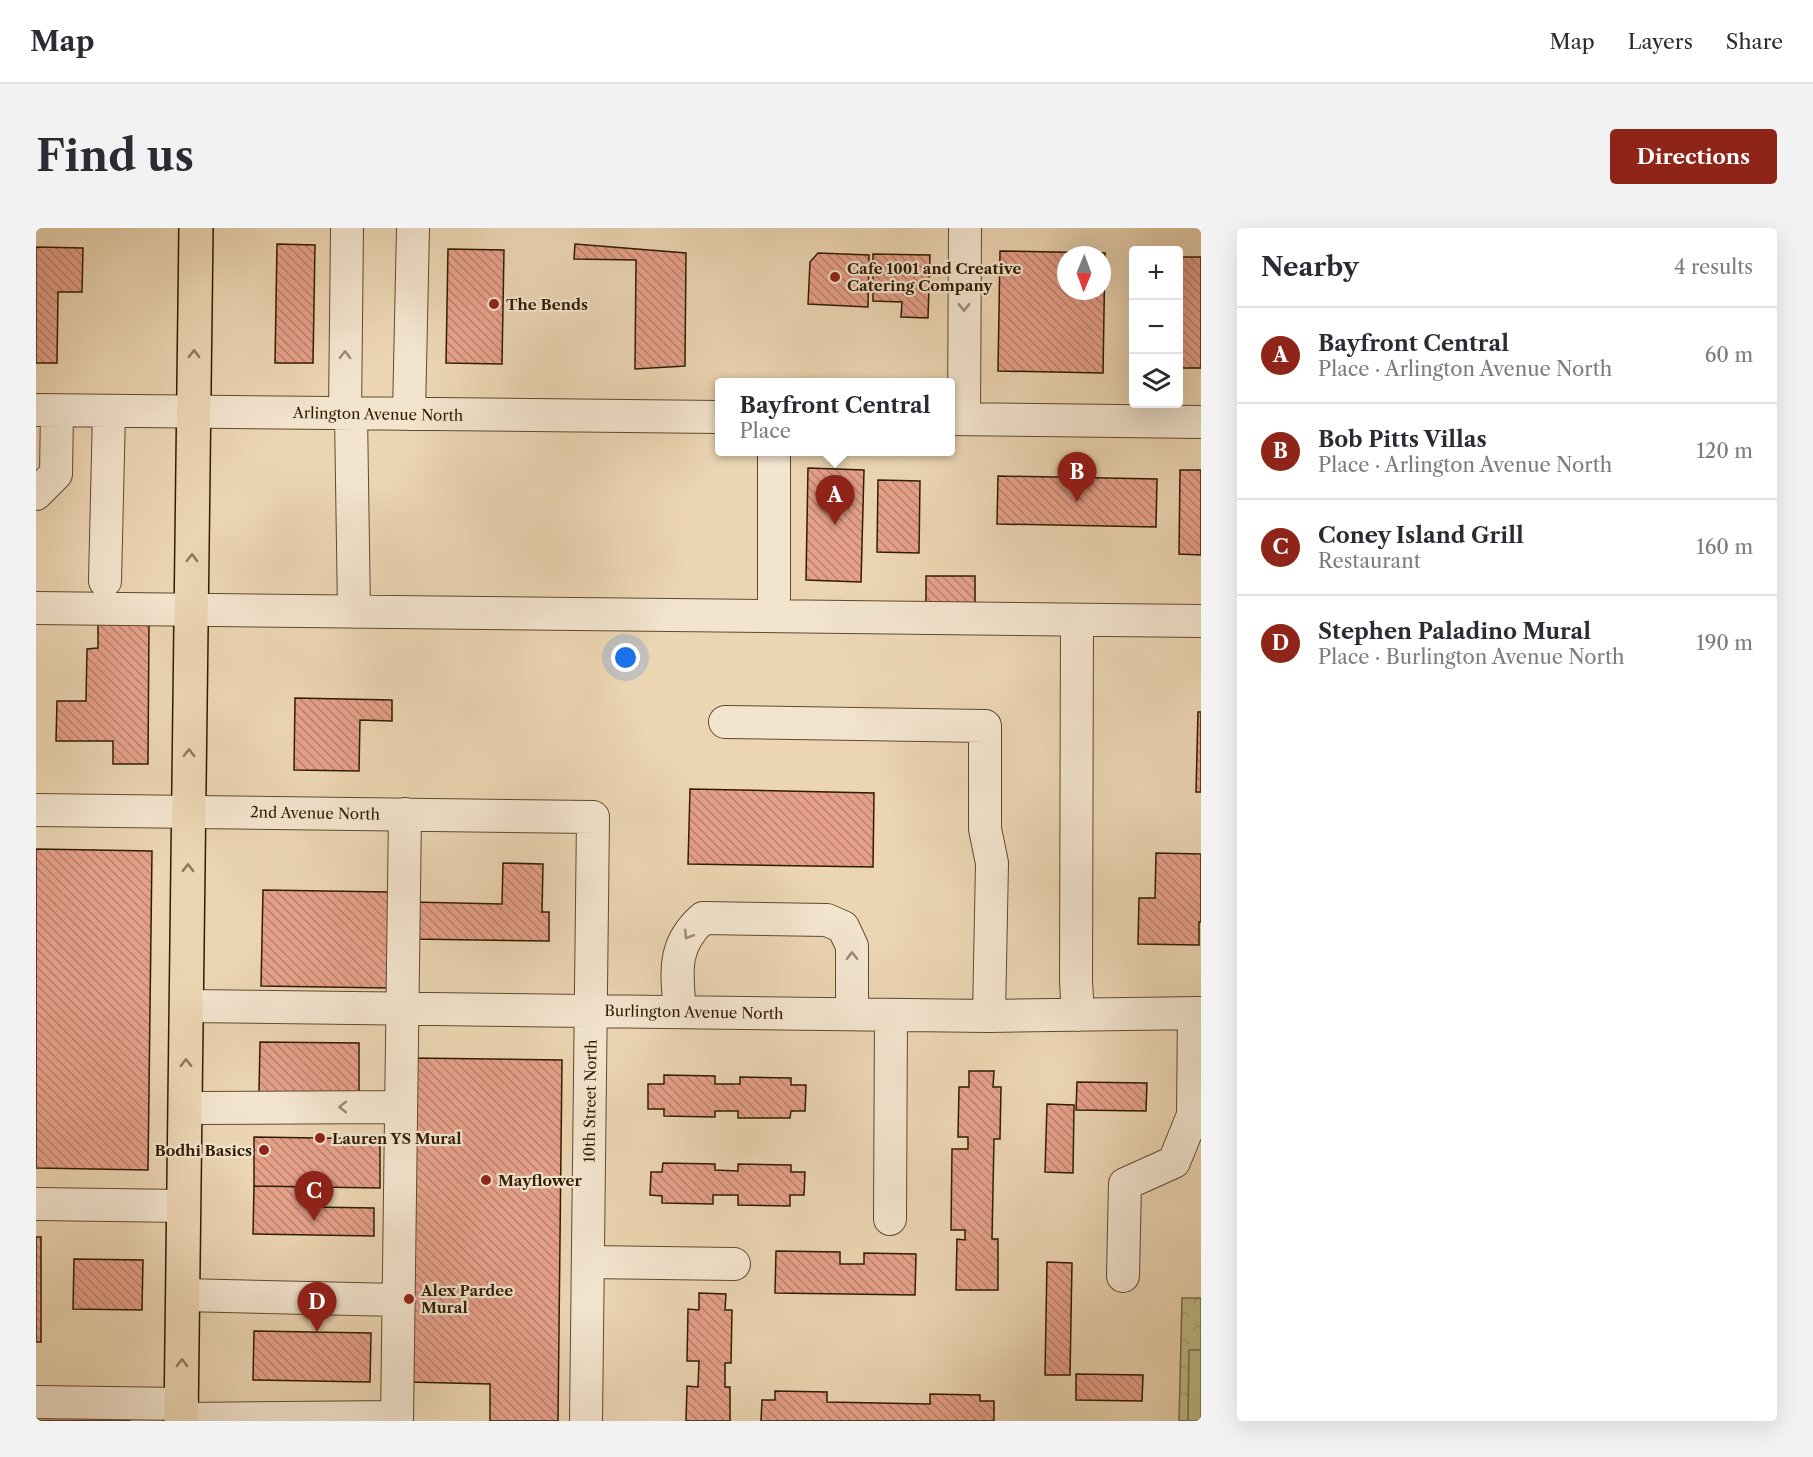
<!DOCTYPE html>
<html lang="en">
<head>
<meta charset="utf-8">
<style>
	:root { --surface:#fff; --page:#f2f2f3; --text:#2b2b33; --muted:#7c7c81; --line:#e1e1e2; --accent:#8f2418 }
	body { margin:0; font-family:"Libre Caslon Text",serif; background:var(--page); color:var(--text) }
	.controls { position:absolute; right:18px; top:18px; display:grid; overflow:hidden; border-radius:6px; box-shadow:0 6px 24px #0002 }
	.controls button { width:54px; height:54px; display:grid; place-items:center; padding:0; border:0; border-bottom:2px solid var(--line); background:var(--surface); color:var(--text); font:30px sans-serif }
	.compass { position:absolute; left:1021px; top:18px; width:54px; height:54px; border-radius:50%; background:var(--surface); box-shadow:0 6px 24px #0002; rotate:181deg }
	.you { position:absolute; left:590px; top:430px; width:21px; height:21px; margin:-15px; border:4px solid #fff; border-radius:50%; background:#1a73e8; box-shadow:0 0 0 9px #1a73e833 }
	.badge { display:grid; place-items:center; width:39px; height:39px; border-radius:50%; background:var(--accent); color:#fff; font-size:20px; font-weight:700 }
	.pin { position:absolute; translate:-50% -50px; filter:drop-shadow(0 2px 3px #0008) }
	.pin::after { content:''; position:absolute; top:32px; width:21px; height:18px; background:inherit; clip-path:polygon(0 0,100% 0,50% 100%) }
	.popup { position:absolute; left:679px; top:150px; width:240px; height:78px; box-sizing:border-box; display:grid; place-content:center; border-radius:6px; background:var(--surface); filter:drop-shadow(0 2px 4px #0005); font-size:20px; white-space:nowrap; color:var(--muted) }
	.popup b { font-size:22px; color:var(--text) }
	.popup::after { content:''; position:absolute; left:50%; top:100%; margin-left:-12px; border:12px solid transparent; border-top-color:var(--surface) }
	.list { margin:0; padding:0; list-style:none }
	h2 { display:flex; justify-content:space-between; align-items:center; height:78px; margin:0; padding:0 24px; font-size:26px }
	h2 small { font-size:20px; font-weight:400; color:var(--muted) }
	.list li { display:grid; grid-template-columns:39px 1fr auto; gap:18px; align-items:center; box-sizing:border-box; height:96px; padding:0 24px; border-top:2px solid var(--line) }
	.list b { display:block; font-size:22px; white-space:nowrap }
	.list p { margin:0; font-size:20px; white-space:nowrap; color:var(--muted) }
	.list em { font-size:20px; font-style:normal; color:var(--muted) }
	.icon { flex:none; width:33px; height:33px; fill:none; stroke:currentColor; stroke-width:2; stroke-linecap:round; stroke-linejoin:round }
	.map { position:relative; flex:none; width:1165px; height:1193px; overflow:hidden; border-radius:6px }
	header { display:flex; align-items:center; gap:36px; box-sizing:border-box; height:84px; padding:0 30px; background:var(--surface); border-bottom:2px solid var(--line) }
	header strong { font-size:28px }
	nav { display:flex; gap:33px; margin-inline-start:auto; font-size:21px }
	.intro { display:flex; align-items:center; justify-content:space-between; box-sizing:border-box; height:144px; padding:0 36px }
	h1 { margin:0; font-size:42px }
	.button { padding:15px 27px; border-radius:6px; background:var(--accent); color:#fff; font-size:21px; font-weight:700 }
	main { display:flex; gap:36px; padding:0 36px }
	aside { flex:1; background:var(--surface); border-radius:6px; box-shadow:0 6px 24px #0002 }
	.map>svg:first-child { display:block }
</style>
</head>
<body>
<header>
<strong>Map</strong>
<nav><a>Map</a><a>Layers</a><a>Share</a></nav>
</header>
<div class="intro"><h1>Find us</h1><a class="button">Directions</a></div>
<main>
<div class="map">
<svg width="1165" height="1193" viewBox="0 0 1165 1193">
	<defs>
		<pattern id="park-crowns" width="20" height="18" patternUnits="userSpaceOnUse" patternTransform="scale(1.5)"><rect width="20" height="18" fill="#bebb88"/><path d="M2 6a3 3 0 1 1 6 0M12 15a3 3 0 1 1 6 0" fill="none" stroke="#a4a074"/></pattern>
		<pattern id="building-back-hatch" width="6" height="6" patternUnits="userSpaceOnUse" patternTransform="scale(1.5)"><rect width="6" height="6" fill="#e6a08a"/><path d="M-1 5l2 2M0 0l6 6M5-1l2 2" fill="none" stroke="#bb826f"/></pattern>
	</defs>
	<rect width="100%" height="100%" fill="#ecd5b3"/>
	<filter id="stains"><feTurbulence type="fractalNoise" baseFrequency=".00333" numOctaves="4"/><feColorMatrix values="0 0 0 0 .2 0 0 0 0 .09 0 0 0 0 .02 0 0 0 .5 -.17"/></filter>
	<radialGradient id="worn" r=".72"><stop offset=".6" stop-color="#630" stop-opacity="0"/><stop offset="1" stop-color="#630" stop-opacity=".3"/></radialGradient>
	<path fill="url(#park-crowns)" stroke="#786c45" stroke-width="1.5" d="M1146 1070H1165V1193H1143Z"/>
	<path fill="#bebb88" stroke="#786c45" stroke-width="1.5" d="M1153 1122H1165V1193H1152Z"/>
	<path fill="url(#building-back-hatch)" stroke="#311c02" stroke-width="1.5" fill-rule="evenodd" d="M241 16 279 17 277 135H239Z
		M539 16 650 25 649 138 599 141 600 32 538 31Z
		M0 19 47 20 46 64H22L21 135H0Z
		M412 21 468 22 466 136 410 135Z
		M964 23 1069 25 1067 145 962 143ZM1030 27H1066V63H1030Z
		M782 25 833 27 832 79 772 76 774 34Z
		M837 26 894 27 892 90 865 89 866 74 837 73Z
		M1142 29H1165V140H1142Z
		M772 240 828 242 825 354 770 352Z
		M1144 242H1165V327L1143 326Z
		M962 248 1121 251 1120 299 961 296Z
		M842 252 884 253 883 325 841 324Z
		M890 348H939V379H890Z
		M113 392 112 536H77V513H20L21 473H50L51 421 62 420V394Z
		M259 470 356 472V493L324 492 323 543 258 542Z
		M1162 484H1165V564H1160Z
		M654 561 838 565 837 639 652 636Z
		M0 621 116 623 112 942 0 940Z
		M1120 625 1165 626V694H1163V717L1102 716 1103 670H1119Z
		M467 635 507 636 506 684H513V713L376 711V674L466 676Z
		M227 662 353 664 352 760 225 758Z
		M224 814 323 815V865L223 864Z
		M376 830 526 832 522 1193H454V1156L372 1154Z
		M933 843H958L957 859H965L964 911H958L956 1011H962V1062H920L921 1011 929 1012V1002H915L916 921H932V909H922L923 859H933Z
		M628 847 679 848V856H704V849L755 850V857H770L769 883H755L754 890H702V883H679V889L628 888V881H612V856H628Z
		M1041 854 1111 855 1110 883 1040 882Z
		M1011 876 1038 877 1037 945 1009 944Z
		M218 909 344 911V960L218 958Z
		M627 935 679 936V942L702 943V936L755 937V944H769L768 967H754V978L702 977V967H677V976L626 975V968L614 967 615 944H626Z
		M218 958 277 959V979L338 980V1008L217 1006Z
		M0 1009H5V1114H0Z
		M740 1023 804 1024V1036H828V1025L880 1026 879 1067 739 1065Z
		M38 1031 107 1032 106 1082 37 1081Z
		M1011 1034 1036 1035 1034 1147H1009Z
		M663 1065 690 1066 689 1082H696L695 1135H689V1159H694V1193H650L651 1158 662 1159 663 1133H651L652 1081 663 1082Z
		M218 1103 335 1105 334 1154 217 1152Z
		M1040 1146 1107 1147 1106 1173 1040 1172Z
		M739 1163 791 1164V1174L894 1176V1166L944 1167V1173H958V1193H725L726 1172H739Z
		M0 1183 94 1184V1193H0Z"/>
	<g fill="none" stroke-linecap="round" stroke-linejoin="round">
		<defs>
			<path id="minor" d="M0 182 684 189
				M309 185 311 0
				M315 186 318 384
				M373 186 377 0
				M914 191 1165 194
				M928 191 929 0
				M738 224V370
				M0 266 20 246 21 183
				M69 353 73 183
				M0 380 1165 393
				M1041 393 1040 753 1042 787
				M689 494 949 498V601L956 635 953 788
				M0 582 557 589 550 1193
				M150 778 953 788 1165 785
				M644 784C641 746 635 718 667 690L791 692 807 699 816 718V786
				M1158 785 1157 887H1165
				M150 880 365 879
				M0 976 148 978
				M854 991 855 787
				M552 1034 698 1036
				M1087 1048 1089 956 1138 934 1157 887
				M147 1067 363 1072
				M0 1174 146 1176
				M145 1191 361 1189
				M361 1193 369 586"/>
			<path id="major" d="M145 1193 160 0"/>
		</defs>
		<use href="#minor" stroke="#604a2e" stroke-width="34"/>
		<use href="#major" stroke="#311c02" stroke-width="36"/>
		<use href="#minor" stroke="#f3e4ce" stroke-width="32"/>
		<use href="#major" stroke="#ecd5b3" stroke-width="33"/>
	</g>
	<defs><path id="oneway-chevron" d="M-2-3.5L2.5 0L-2 3.5" fill="none" stroke-width="1.6" stroke-linecap="round" stroke-linejoin="round" transform="scale(1.5)"/></defs>
	<g stroke="#9c8a72">
		<use href="#oneway-chevron" transform="translate(928 79) rotate(90)"/>
		<use href="#oneway-chevron" transform="translate(309 127) rotate(-89)"/>
		<use href="#oneway-chevron" transform="translate(652 707) rotate(122)"/>
		<use href="#oneway-chevron" transform="translate(816 728) rotate(-91)"/>
		<use href="#oneway-chevron" transform="translate(307 879) rotate(180)"/>
	</g>
	<g stroke="#8e785a">
		<use href="#oneway-chevron" transform="translate(158 126) rotate(-89)"/>
		<use href="#oneway-chevron" transform="translate(156 330) rotate(-89)"/>
		<use href="#oneway-chevron" transform="translate(153 525) rotate(-89)"/>
		<use href="#oneway-chevron" transform="translate(152 640) rotate(-89)"/>
		<use href="#oneway-chevron" transform="translate(150 835) rotate(-90)"/>
		<use href="#oneway-chevron" transform="translate(146 1135) rotate(-89)"/>
	</g>
	<g fill="#8f2418" stroke="#f3e4ce" stroke-width="2">
		<circle cx="799" cy="49" r="6"/>
		<circle cx="458" cy="76" r="6"/>
		<circle cx="284" cy="910" r="6"/>
		<circle cx="228" cy="922" r="6"/>
		<circle cx="450" cy="952" r="6"/>
		<circle cx="373" cy="1071" r="6"/>
	</g>
	<g text-anchor="middle" dominant-baseline="central" stroke-width="4.5" stroke-linejoin="round" paint-order="stroke">
		<g font-size="15" font-weight="bold" fill="#311c02" stroke="#f3e4ce" text-anchor="start">
			<text x="811" y="40">Cafe 1001 and Creative<tspan x="811" dy="17">Catering Company</tspan></text>
			<text x="470" y="76">The Bends</text>
			<text x="296" y="910">Lauren YS Mural</text>
			<text x="216" y="922" text-anchor="end">Bodhi Basics</text>
			<text x="462" y="952">Mayflower</text>
			<text x="385" y="1062">Alex Pardee<tspan x="385" dy="17">Mural</tspan></text>
		</g>
		<g font-size="15" fill="#311c02" stroke="#f3e4ce">
			<text transform="translate(342 186) rotate(1)">Arlington Avenue North</text>
			<text transform="translate(279 585) rotate(1)">2nd Avenue North</text>
			<text transform="translate(658 784) rotate(1)">Burlington Avenue North</text>
			<text transform="translate(554 873) rotate(-89)">10th Street North</text>
		</g>
	</g>
	<rect width="100%" height="100%" filter="url(#stains)"/>
	<rect width="100%" height="100%" fill="url(#worn)"/>
</svg>
<div class="controls">
<button>+</button>
<button>−</button>
<button><svg class="icon" aria-label="layers" viewBox="0 0 24 24"><path d="M12 4l9 5-9 5-9-5zM3 14l9 5 9-5"/></svg></button>
</div>
<svg class="compass" viewBox="-18 -18 36 36"><path d="M0-13l5 13h-10z" fill="#e53935"/><path d="M0 13l5-13h-10z" fill="#7c7c81"/></svg>
<div class="you"></div>
<div class="pin badge" style="left:799px;top:297px">A</div>
<div class="popup"><b>Bayfront Central</b>Place</div>
<div class="pin badge" style="left:1041px;top:274px">B</div>
<div class="pin badge" style="left:278px;top:993px">C</div>
<div class="pin badge" style="left:281px;top:1104px">D</div>
</div>
<aside>
<h2>Nearby<small>4 results</small></h2>
<ul class="list">
<li><span class="badge">A</span><div><b>Bayfront Central</b><p>Place · Arlington Avenue North</p></div><em>60 m</em></li>
<li><span class="badge">B</span><div><b>Bob Pitts Villas</b><p>Place · Arlington Avenue North</p></div><em>120 m</em></li>
<li><span class="badge">C</span><div><b>Coney Island Grill</b><p>Restaurant</p></div><em>160 m</em></li>
<li><span class="badge">D</span><div><b>Stephen Paladino Mural</b><p>Place · Burlington Avenue North</p></div><em>190 m</em></li>
</ul>
</aside>
</main>
</body>
</html>
